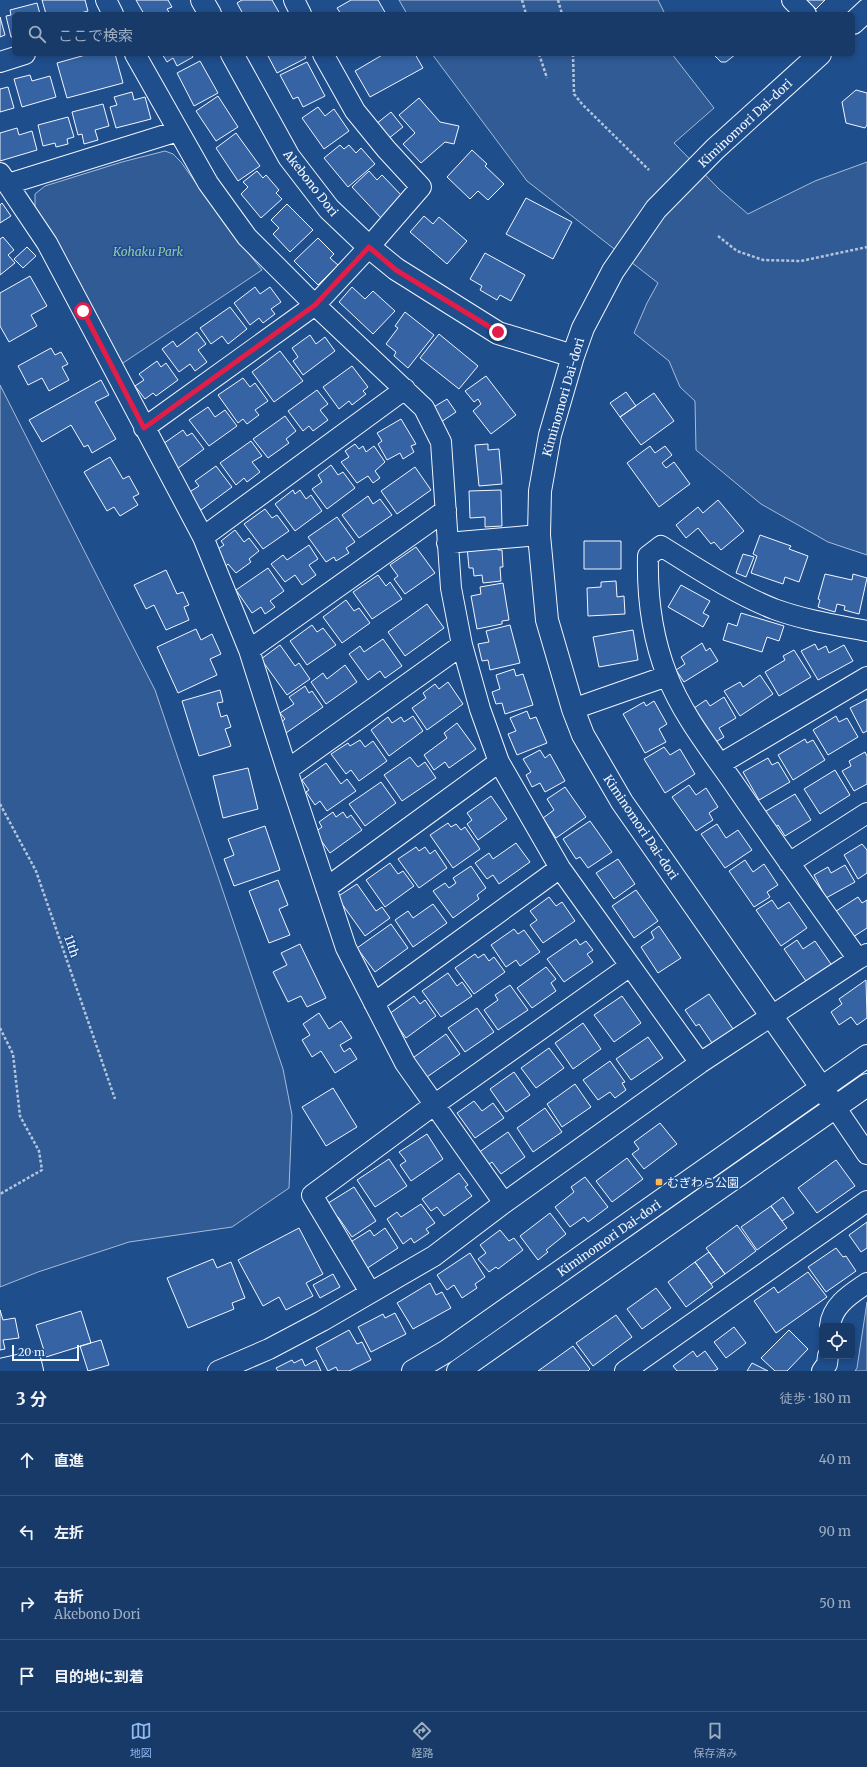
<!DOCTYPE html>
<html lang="ja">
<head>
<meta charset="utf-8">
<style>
	:root { --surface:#173a69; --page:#244571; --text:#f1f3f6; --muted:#9eadc0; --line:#36547d; --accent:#90b9f0 }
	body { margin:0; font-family:Merriweather,"Noto Sans JP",serif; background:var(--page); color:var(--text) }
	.controls { position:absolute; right:12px; bottom:12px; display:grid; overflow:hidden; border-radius:6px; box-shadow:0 2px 6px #0003 }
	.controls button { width:36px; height:36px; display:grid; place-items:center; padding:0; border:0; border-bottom:1px solid var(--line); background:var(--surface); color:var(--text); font:20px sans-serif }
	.scale { position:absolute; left:12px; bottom:10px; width:67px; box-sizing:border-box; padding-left:4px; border:2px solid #f2f6ff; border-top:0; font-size:11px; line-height:14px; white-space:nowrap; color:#f2f6ff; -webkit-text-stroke:3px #1f4e8c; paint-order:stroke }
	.stop { position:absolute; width:12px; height:12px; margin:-9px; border:3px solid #e11d48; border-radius:50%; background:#fff }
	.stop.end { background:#e11d48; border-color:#fff; box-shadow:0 1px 4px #0008 }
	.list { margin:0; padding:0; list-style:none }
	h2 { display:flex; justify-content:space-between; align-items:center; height:52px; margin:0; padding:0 16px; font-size:17px }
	h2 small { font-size:13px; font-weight:400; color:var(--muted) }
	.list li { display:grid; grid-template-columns:26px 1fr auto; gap:12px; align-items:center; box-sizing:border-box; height:72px; padding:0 16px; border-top:1px solid var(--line) }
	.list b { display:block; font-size:15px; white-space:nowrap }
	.list p { margin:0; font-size:13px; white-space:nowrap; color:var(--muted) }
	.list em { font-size:13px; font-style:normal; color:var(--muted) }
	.icon { flex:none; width:22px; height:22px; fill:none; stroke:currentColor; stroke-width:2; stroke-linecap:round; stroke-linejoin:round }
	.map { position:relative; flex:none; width:867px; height:1371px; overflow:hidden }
	.search { position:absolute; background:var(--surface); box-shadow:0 2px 6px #0003; left:12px; right:12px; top:12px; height:44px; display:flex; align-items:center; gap:10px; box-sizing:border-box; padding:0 14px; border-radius:6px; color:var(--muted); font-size:15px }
	.sheet { height:340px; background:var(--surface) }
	nav { display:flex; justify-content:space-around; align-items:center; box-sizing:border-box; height:56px; border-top:1px solid var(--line); background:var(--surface); font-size:11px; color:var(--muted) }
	nav a { display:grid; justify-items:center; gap:2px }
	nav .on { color:var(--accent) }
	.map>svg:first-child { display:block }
</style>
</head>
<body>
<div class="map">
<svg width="867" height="1371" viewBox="0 0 867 1371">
	<rect width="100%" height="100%" fill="#1f4e8c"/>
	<path fill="#305b95" stroke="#a8bbd7" d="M399 0H658L665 14H407Z
		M432 54H672L714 108 674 143 720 190 748 214 815 181 867 162V555L828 542 761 504 696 450 695 401 680 387 669 361 634 333 647 303 658 283 527 181Z
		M165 151 173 154 181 162 225 224 262 270 120 365 35 211V194L45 186 122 162Z
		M0 385 155 690 283 1069 292 1115 289 1188 232 1227 129 1242 38 1272 0 1287Z
		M867 1302V1371H855L857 1368Z"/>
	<path fill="#3563a3" stroke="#f2f6ff" d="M42 0H85L88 11 77 14H46Z
		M136 0H168L172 7 167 9 170 14H144Z
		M242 0H272L280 14H243L237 3Z
		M351 0H378L386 14H341L337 8Z
		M807 0H825L816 9Z
		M37 3 40 14H14V37H11L6 16 11 15 10 10Z
		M0 17 5 35 0 37Z
		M89 54H115L123 83 67 98 57 63Z
		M162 54H191L193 57 177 66 173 58 167 62Z
		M267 54H304L306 58 277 73Z
		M384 54H415L423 68 370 97 355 71Z
		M713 54H736L726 62H721Z
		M200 61 218 93 194 106 177 73Z
		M307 62 325 96 303 107 298 97 293 99 280 75Z
		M30 75 32 81 50 76 56 97 22 107 14 79Z
		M8 87 14 108 0 112V89Z
		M856 90 867 93V125L865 128 846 123 842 102Z
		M132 92 134 100 145 97 151 119 116 128 110 107 117 105 114 97Z
		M218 96 238 127 216 141 196 111Z
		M419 98 440 122 459 126 454 144 445 142 421 163 403 144 415 133 399 115Z
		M103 104 109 126 95 130 98 140 84 144 82 134 78 135 72 112Z
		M318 107 325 116 334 109 349 131 324 149 302 118Z
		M391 112 403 127 388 139 376 124Z
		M68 117 74 137 67 139 68 144 56 147 55 143 43 146 38 125Z
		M17 128 19 135 32 131 37 150 0 161V133Z
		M236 133 260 166 238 181 216 148Z
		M340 145 344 149 349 145 356 153 361 148 375 164 348 187 324 158Z
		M472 150 487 164 485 166 504 184 488 200 478 191 470 199 447 177Z
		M257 171 263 178 266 175 279 190 276 193 282 199 261 218 241 194 248 187 243 182Z
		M369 171 377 180 382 175 403 197 381 218 352 187Z
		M526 198 572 222 553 259 506 234Z
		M2 203 11 216 0 223V205Z
		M287 204 313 230 290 252 273 234 279 228 271 220Z
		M424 216 433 224 439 217 467 241 447 264 410 232Z
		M3 237 14 250 8 255 15 263 0 275V239Z
		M318 238 334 254 330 258 338 265 318 285 294 261Z
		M27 247 36 256 23 268 14 259Z
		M485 253 525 275 511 301 500 295 497 300 480 290 482 286 470 279Z
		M30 276 47 306 31 315 37 326 9 342 0 326V293Z
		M255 287 260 294 270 287 281 302 271 309 275 314 263 323 259 318 250 325 234 303Z
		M352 287 365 299 373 291 395 311 373 334 339 302Z
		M230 307 247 329 228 344 222 336 211 344 200 328Z
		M405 312 434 335 408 368 394 356 396 352 386 344 398 328 395 326Z
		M197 332 206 344 198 350 207 362 195 371 190 364 179 372 162 349 173 341 177 347Z
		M439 334 478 366 459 389 420 358Z
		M310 335 316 344 325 337 335 351 303 375 293 361 298 357 292 348Z
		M51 348 55 355 61 352 68 364 62 367 69 380 49 391 42 378 28 385 18 366Z
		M280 351 303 381 274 402 252 372Z
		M157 361 161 367 166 363 178 380 156 396 153 393 145 399 135 386 144 380 139 374Z
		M352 366 368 387 363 391 366 394 352 405 349 401 339 409 323 387Z
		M486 376 516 415 491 434 473 411 481 404 478 399 474 402 465 391Z
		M243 378 250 387 255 383 268 401 255 410 259 415 247 424 243 419 238 423 218 395Z
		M101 380 109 395 95 402 116 439 92 453 88 445 84 447 71 425 42 442 29 420Z
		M317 390 328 404 320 410 328 420 313 431 309 426 303 431 288 411Z
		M626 392 636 406 620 417 610 403Z
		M654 393 674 421 641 445 620 417Z
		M447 399 456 412 441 422 432 408Z
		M208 407 215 417 225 410 237 426 209 446 189 420Z
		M285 416 296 431 286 439 289 443 268 458 253 439Z
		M401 419 416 444 411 446 414 452 403 459 400 453 387 460 378 444 382 441 377 433Z
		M183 430 187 436 192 433 204 449 177 469 160 446Z
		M251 441 262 456 252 462 260 472 247 482 244 478 236 485 220 463Z
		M355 444 359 449 363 446 366 452 374 446 385 462 375 471 380 478 373 483 368 476 357 483 341 462 349 457 345 451Z
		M488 444V450L499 449 502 484 479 486 475 445Z
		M650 446 655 453 665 446 672 455 662 463 666 468 674 462 690 484 659 507 627 463Z
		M110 457 123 479 129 476 139 494 133 497 138 505 120 516 114 507 107 511 84 472Z
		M331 465 338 475 343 472 355 488 327 509 312 489 322 482 318 475Z
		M216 466 232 487 201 510 188 493 199 486 195 481Z
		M415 467 431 490 397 514 381 491Z
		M293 490 295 494 300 490 306 499 311 495 322 511 295 531 275 504Z
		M501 490 502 526 485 527V517L470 518 469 491Z
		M368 496 373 504 380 499 392 515 359 538 342 515Z
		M718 500 744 531 721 550 714 542 711 544 698 528 686 538 676 525 698 507 703 513Z
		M265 509 272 518 277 515 289 531 263 549 244 524Z
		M337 517 355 542 346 548 349 553 336 561 334 557 326 562 308 537Z
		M235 530 244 542 249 538 259 551 249 559 251 562 236 573 228 564 226 566 215 551 224 545 221 541Z
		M760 535 791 546 789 549 808 556 799 582 785 577 783 584 751 573 757 556 753 554Z
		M584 541H621V569H584Z
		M498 544V550H502L503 567H500L501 581 483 583 482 575 474 576 473 568H469L467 547Z
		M309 545 318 559 309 565 316 575 302 585 295 575 285 582 271 564 283 555 287 560Z
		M416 547 435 573 405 594 394 579 398 576 390 565Z
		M743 554 754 557 746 577 736 573Z
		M268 568 284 591 270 601 275 607 265 614 261 607 252 613 236 590Z
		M166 570 177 594 183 592 189 605 184 607 189 620 166 630 154 605 146 609 134 585Z
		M825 574 852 580 853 574 867 578 859 614 844 610 845 606 837 604 835 612 818 607 820 600 818 599Z
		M378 575 386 586 390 582 402 599 372 619 353 592Z
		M616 581 617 597 624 596 625 614 588 616 587 588 601 587V582Z
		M503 583 509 620 502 621V624L477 629 471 596 481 594 480 587Z
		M681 585 710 601 703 613 709 616 703 627 668 607Z
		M346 600 354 611 359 608 370 623 342 643 323 617Z
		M427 604 444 628 405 656 388 632Z
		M741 613 784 626 779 641 767 637 762 652 723 640 728 623 737 626Z
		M312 625 317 632 323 628 336 645 307 665 290 641Z
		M510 625 520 663 490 670 488 660 482 661 478 644 489 642 486 631Z
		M196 629 201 640 212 634 221 654 210 659 217 675 178 693 157 647Z
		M633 630 638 660 599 667 593 637Z
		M383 639 402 666 385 678 380 671 368 680 349 654 360 646 364 652Z
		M702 643 706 651 710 648 718 661 684 682 676 670 685 664 681 657Z
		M815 644 818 650 826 646 829 653 844 645 853 661 818 680 801 651Z
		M280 645 295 666 299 663 310 679 287 695 261 659Z
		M794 650 811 677 779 696 765 672 785 660 783 656Z
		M345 665 357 682 326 704 311 682 323 673 327 679Z
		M514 669 516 676 523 674 533 705 505 714 502 703 496 704 492 692 500 689 496 675Z
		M760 675 773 694 740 716 724 691 740 682 743 687Z
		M448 682 463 704 427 730 412 708 426 698 423 693 435 684 439 689Z
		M305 686 309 693 312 691 323 707 286 733 280 723 285 719 280 713 294 704 289 697Z
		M220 690 223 702 217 703 221 717 227 715 231 727 225 729 231 746 199 756 182 701Z
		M724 697 736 718 719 728 724 737 712 744 691 710 706 700 710 706Z
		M867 699V731L863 733 850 708Z
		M654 701 667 724 659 729 666 742 645 753 623 714 644 702 646 706Z
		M527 711 530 719 536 717 547 743 517 755 508 734 516 731 510 718Z
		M413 716 423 731 389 756 371 730 388 717 392 723 401 717 404 722Z
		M836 716 839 722 847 718 858 737 828 755 813 730Z
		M457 723 476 749 449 768 445 762 434 770 424 755 447 738 444 733Z
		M805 739 807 743 813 740 825 760 793 780 778 755Z
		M360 740 365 747 373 741 387 761 359 781 351 770 346 774 331 754 348 743 350 746Z
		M664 747 670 755 680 749 695 774 665 793 644 759Z
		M540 750 545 758 550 754 565 781 545 792 540 783 532 787 526 775 531 772 523 759Z
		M865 752 867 756V784L854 791 842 771 851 766 849 761Z
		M410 757 418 767 425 762 436 778 402 801 384 775Z
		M768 758 772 765 778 762 790 782 759 800 743 772Z
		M326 763 341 784 347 779 356 791 327 811 320 801 315 805 306 792 309 790 302 780Z
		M248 768 258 809 223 818 213 776Z
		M835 770 850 795 820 814 804 789Z
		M381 782 396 803 365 826 349 804Z
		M689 785 696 795 706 788 718 807 709 813 713 820 696 831 672 797Z
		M565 787 586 817 556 838 543 818 554 810 547 799Z
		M795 794 811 820 785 836 778 825 771 830 761 814Z
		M491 796 507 819 478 840 467 824 472 820 467 813Z
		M333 812 336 817 343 812 347 818 351 815 362 830 330 853 315 832 322 827 319 822Z
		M590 821 612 852 588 868 580 857 576 859 563 839Z
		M448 823 451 827 456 824 461 830 465 827 480 849 453 868 430 835Z
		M717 824 726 838 738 830 752 850 725 868 701 834Z
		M265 826 280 870 234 886 224 859 234 855 228 839Z
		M516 843 530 862 499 884 493 875 487 879 475 863 489 853 493 859Z
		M862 844 867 850V873L858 879 844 855Z
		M416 847 419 851 425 847 430 854 435 850 447 868 419 888 398 859Z
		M618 859 635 884 614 899 596 873Z
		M745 860 753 872 764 864 778 885 767 892 770 897 754 907 729 871Z
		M390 863 398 874 403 871 414 886 385 907 366 880Z
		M845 865 855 882 826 898 814 875 828 867 831 873Z
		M471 866 486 888 477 895 479 899 453 918 433 891 445 883 449 888 456 883 453 878Z
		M278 880 288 905 279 909 290 935 269 943 249 891Z
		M357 884 376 911 382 907 390 918 365 936 337 897Z
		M636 890 658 921 634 938 612 906Z
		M549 897 556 906 562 902 575 921 543 943 530 925 537 920 530 911Z
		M858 897 862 903 867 900V928L850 939 833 913Z
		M772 900 778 909 789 902 807 928 781 946 756 910Z
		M433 904 447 923 413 947 395 920 408 911 413 918Z
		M391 924 408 948 375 972 357 948Z
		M659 926 681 958 658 973 641 947 654 938 651 932Z
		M514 929 518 934 524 930 540 952 520 966 516 960 506 967 491 945Z
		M576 939 580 945 586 941 593 950 587 954 593 962 564 982 547 959Z
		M797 940 803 949 815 941 833 967 808 984 784 949Z
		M300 944 326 998 307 1007 301 996 288 1002 273 972 287 965 281 953Z
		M475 954 478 958 484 954 489 961 494 957 505 972 474 994 455 968Z
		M546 967 556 979 551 983 556 991 532 1008 517 988Z
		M448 973 457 986 462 982 472 996 441 1017 422 991Z
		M866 980 867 1018 857 1025 851 1017 839 1025 831 1012 842 1004 839 999Z
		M510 985 528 1010 498 1030 484 1010 498 1000 495 995Z
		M709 994 733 1029 712 1043 699 1024 696 1026 685 1010Z
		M414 996 420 1004 425 1000 436 1016 406 1038 389 1014Z
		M622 996 641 1023 614 1042 594 1015Z
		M477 1008 494 1032 465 1052 448 1028Z
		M319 1013 329 1029 341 1021 352 1038 340 1045 344 1052 350 1048 357 1059 335 1073 321 1051 312 1057 302 1040 310 1035 303 1024Z
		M583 1023 601 1049 573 1069 555 1043Z
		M446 1034 460 1054 424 1079 410 1060Z
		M648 1037 663 1058 631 1080 616 1059Z
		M549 1048 564 1068 536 1088 521 1068Z
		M610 1061 625 1082 622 1083 626 1090 615 1098 610 1092 598 1100 583 1080Z
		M514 1072 530 1095 506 1112 490 1089Z
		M575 1084 591 1107 562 1127 547 1104Z
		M333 1088 357 1127 326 1146 302 1107Z
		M474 1101 482 1111 493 1103 504 1118 475 1138 457 1113Z
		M545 1108 562 1132 533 1152 517 1128Z
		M660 1123 677 1144 644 1169 632 1154 639 1149 634 1142Z
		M508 1132 525 1157 501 1174 492 1162 487 1166 478 1153Z
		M427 1134 443 1159 411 1181 400 1165 406 1161 399 1152Z
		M627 1158 643 1179 612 1202 596 1181Z
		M389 1159 407 1186 375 1207 357 1180Z
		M836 1160 855 1186 817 1213 798 1188Z
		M459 1173 468 1185 465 1187 472 1196 444 1216 437 1207 431 1211 422 1199Z
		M585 1177 608 1207 588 1222 584 1217 570 1227 555 1207 574 1192 571 1187Z
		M354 1187 376 1221 352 1237 338 1217 335 1219 325 1205Z
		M783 1197 794 1213 782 1221 771 1206Z
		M421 1204 435 1223 426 1229 429 1233 414 1243 411 1238 403 1244 387 1219 397 1212 401 1217Z
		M771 1206 787 1228 757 1250 741 1227Z
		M550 1213 566 1234 546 1250 548 1252 538 1260 520 1236Z
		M867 1222V1248L861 1252 849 1235Z
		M737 1225 756 1251 725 1274 706 1248Z
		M299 1228 323 1274 306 1283 313 1296 286 1310 279 1297 263 1306 238 1260Z
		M385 1228 398 1248 366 1269 349 1243 370 1230 374 1236Z
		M500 1230 509 1241 514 1238 523 1250 498 1269 496 1267 489 1272 478 1259 486 1253 480 1245Z
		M836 1248 843 1257 846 1256 856 1271 826 1292 808 1267Z
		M709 1252 725 1274 711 1284 695 1262Z
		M470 1253 485 1277 475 1284 477 1288 462 1298 454 1285 447 1290 437 1275Z
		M213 1259 217 1268 231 1262 245 1298 232 1303 234 1309 188 1328 167 1278Z
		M695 1262 713 1287 686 1307 668 1282Z
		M808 1272 827 1297 776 1333 754 1301 774 1287 778 1293Z
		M333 1274 340 1287 320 1298 313 1285Z
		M430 1283 436 1295 442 1292 451 1308 413 1329 397 1303Z
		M656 1288 671 1308 642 1329 627 1309Z
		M0 1310 3 1320 15 1318 19 1338 3 1340 5 1349 0 1350Z
		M81 1311 91 1343 46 1357 36 1325Z
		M395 1313 406 1334 371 1352 358 1327 383 1314 385 1318Z
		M616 1315 632 1337 593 1366 576 1343Z
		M734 1327 746 1343 726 1358 714 1342Z
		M349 1330 357 1344 362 1342 371 1360 349 1371H338L336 1367 328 1371 316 1348Z
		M789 1330 808 1349 787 1371H775L761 1358Z
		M101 1340 109 1365 88 1371 80 1346Z
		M573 1346 590 1369 588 1371H538Z
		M693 1351 697 1357 705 1351 718 1369 714 1371H677L673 1366Z
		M302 1359 305 1366 316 1360 321 1371H278L276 1368 292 1360 294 1363Z
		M752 1363 768 1371H747Z"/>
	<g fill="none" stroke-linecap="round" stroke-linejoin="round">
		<defs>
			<path id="street" d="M106 0 113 14
				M294 0 301 14
				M792 0 806 14
				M135 54 208 183 247 237 315 305 424 408 441 442 451 588 462 645 480 709 499 762 560 868 700 1063 504 1203 434 1256 322 1321 269 1349 218 1371
				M0 62 25 54
				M0 173 47 243 203 537 249 650 287 770 346 948 405 1063 504 1203
				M8 184 178 131
				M144 428 315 305 369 247 421 187 386 149 355 111 323 54
				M203 537 405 389
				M447 543 539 535
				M867 631C836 625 804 620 774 609 734 593 698 569 661 546L648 556C647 596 652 637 667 675 682 715 713 753 737 788 777 846 817 902 858 959L867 954
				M249 650 446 510
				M573 709 667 676
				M720 764 867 677
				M287 770 462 645
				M789 863 867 813
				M326 888 499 762
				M374 1003 560 868
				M700 1063 858 959
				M835 1107 867 1154
				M370 1292 312 1195 434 1105 630 966
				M830 1326C832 1305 851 1294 867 1283
				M0 1369 31 1362 33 1371
				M625 1371 867 1201
				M822 1371 827 1364 828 1356"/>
			<path id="secondary" d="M202 0 210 14
				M853 23 867 10
				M232 54 289 157 329 209 369 247 396 269 498 333 573 356
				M820 54 715 149 656 209 613 271 583 328 573 356 550 435 540 491 539 535 547 620 573 709 583 735 622 802 835 1107
				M413 1371 447 1351 867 1056
				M458 1371 867 1085"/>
		</defs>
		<use href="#street" stroke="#f2f6ff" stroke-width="22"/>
		<use href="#secondary" stroke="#f2f6ff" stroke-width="24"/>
		<path stroke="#b3c4dc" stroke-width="2.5" stroke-dasharray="3 2" stroke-linecap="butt" d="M522 0 526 14
			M558 0 562 14
			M539 54 547 78
			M573 54 574 94 582 104 649 170
			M718 236 737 251 763 260 801 261 867 247
			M0 804 36 871 115 1099
			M0 1028 13 1054 20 1116 39 1151 42 1170 0 1194"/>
		<use href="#street" stroke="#1f4e8c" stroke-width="20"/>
		<use href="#secondary" stroke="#1f4e8c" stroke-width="22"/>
	</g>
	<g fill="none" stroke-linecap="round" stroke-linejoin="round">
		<path stroke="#e11d48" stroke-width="5" d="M83 311 144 428 315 305 369 247 396 270 498 332"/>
	</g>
	<rect fill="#ffb74d" stroke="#1f4e8c" stroke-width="1.5" x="655" y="1178" width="8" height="8" rx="2"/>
	<g text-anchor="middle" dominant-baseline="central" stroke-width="3" stroke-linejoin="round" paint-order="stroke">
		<g font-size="12" fill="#f2f6ff" stroke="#1f4e8c">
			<text transform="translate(745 123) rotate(-43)">Kiminomori Dai-dori</text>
			<text transform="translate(311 183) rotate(52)">Akebono Dori</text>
			<text transform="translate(563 397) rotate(-74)">Kiminomori Dai-dori</text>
			<text transform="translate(641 827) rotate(56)">Kiminomori Dai-dori</text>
			<text transform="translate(72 946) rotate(71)">11th</text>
			<text transform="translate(609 1238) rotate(-35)">Kiminomori Dai-dori</text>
		</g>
		<g font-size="12" font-style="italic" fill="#97c8a6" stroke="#1f4e8c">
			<text x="148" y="251">Kohaku Park</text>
		</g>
		<g font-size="12" fill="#f2f6ff" stroke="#1f4e8c" text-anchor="start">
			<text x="667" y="1182">むぎわら公園</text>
		</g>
	</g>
</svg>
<div class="controls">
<button><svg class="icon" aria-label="locate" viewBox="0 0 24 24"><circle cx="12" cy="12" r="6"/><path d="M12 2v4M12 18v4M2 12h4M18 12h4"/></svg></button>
</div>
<div class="scale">20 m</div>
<div class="stop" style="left:83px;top:311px"></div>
<div class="stop end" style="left:498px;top:332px"></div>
<div class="search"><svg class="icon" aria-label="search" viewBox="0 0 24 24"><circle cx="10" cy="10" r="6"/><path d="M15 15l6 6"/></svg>ここで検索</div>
</div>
<section class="sheet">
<h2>3 分<small>徒歩 · 180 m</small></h2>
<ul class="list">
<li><svg class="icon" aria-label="ahead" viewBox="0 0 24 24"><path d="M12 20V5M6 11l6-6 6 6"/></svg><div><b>直進</b></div><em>40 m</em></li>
<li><svg class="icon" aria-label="left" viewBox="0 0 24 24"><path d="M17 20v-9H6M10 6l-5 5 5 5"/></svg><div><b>左折</b></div><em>90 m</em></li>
<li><svg class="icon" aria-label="right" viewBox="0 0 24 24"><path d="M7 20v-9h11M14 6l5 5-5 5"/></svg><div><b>右折</b><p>Akebono Dori</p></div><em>50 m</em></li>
<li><svg class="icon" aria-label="arrive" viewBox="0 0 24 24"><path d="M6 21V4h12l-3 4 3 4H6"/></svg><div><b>目的地に到着</b></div></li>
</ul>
</section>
<nav>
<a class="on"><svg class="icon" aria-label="map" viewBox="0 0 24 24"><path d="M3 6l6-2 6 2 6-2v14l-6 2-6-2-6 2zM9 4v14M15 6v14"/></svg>地図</a>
<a><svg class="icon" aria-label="directions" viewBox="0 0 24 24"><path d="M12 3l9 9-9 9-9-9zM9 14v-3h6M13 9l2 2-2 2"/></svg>経路</a>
<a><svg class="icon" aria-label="saved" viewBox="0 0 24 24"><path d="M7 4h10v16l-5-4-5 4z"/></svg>保存済み</a>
</nav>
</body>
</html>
